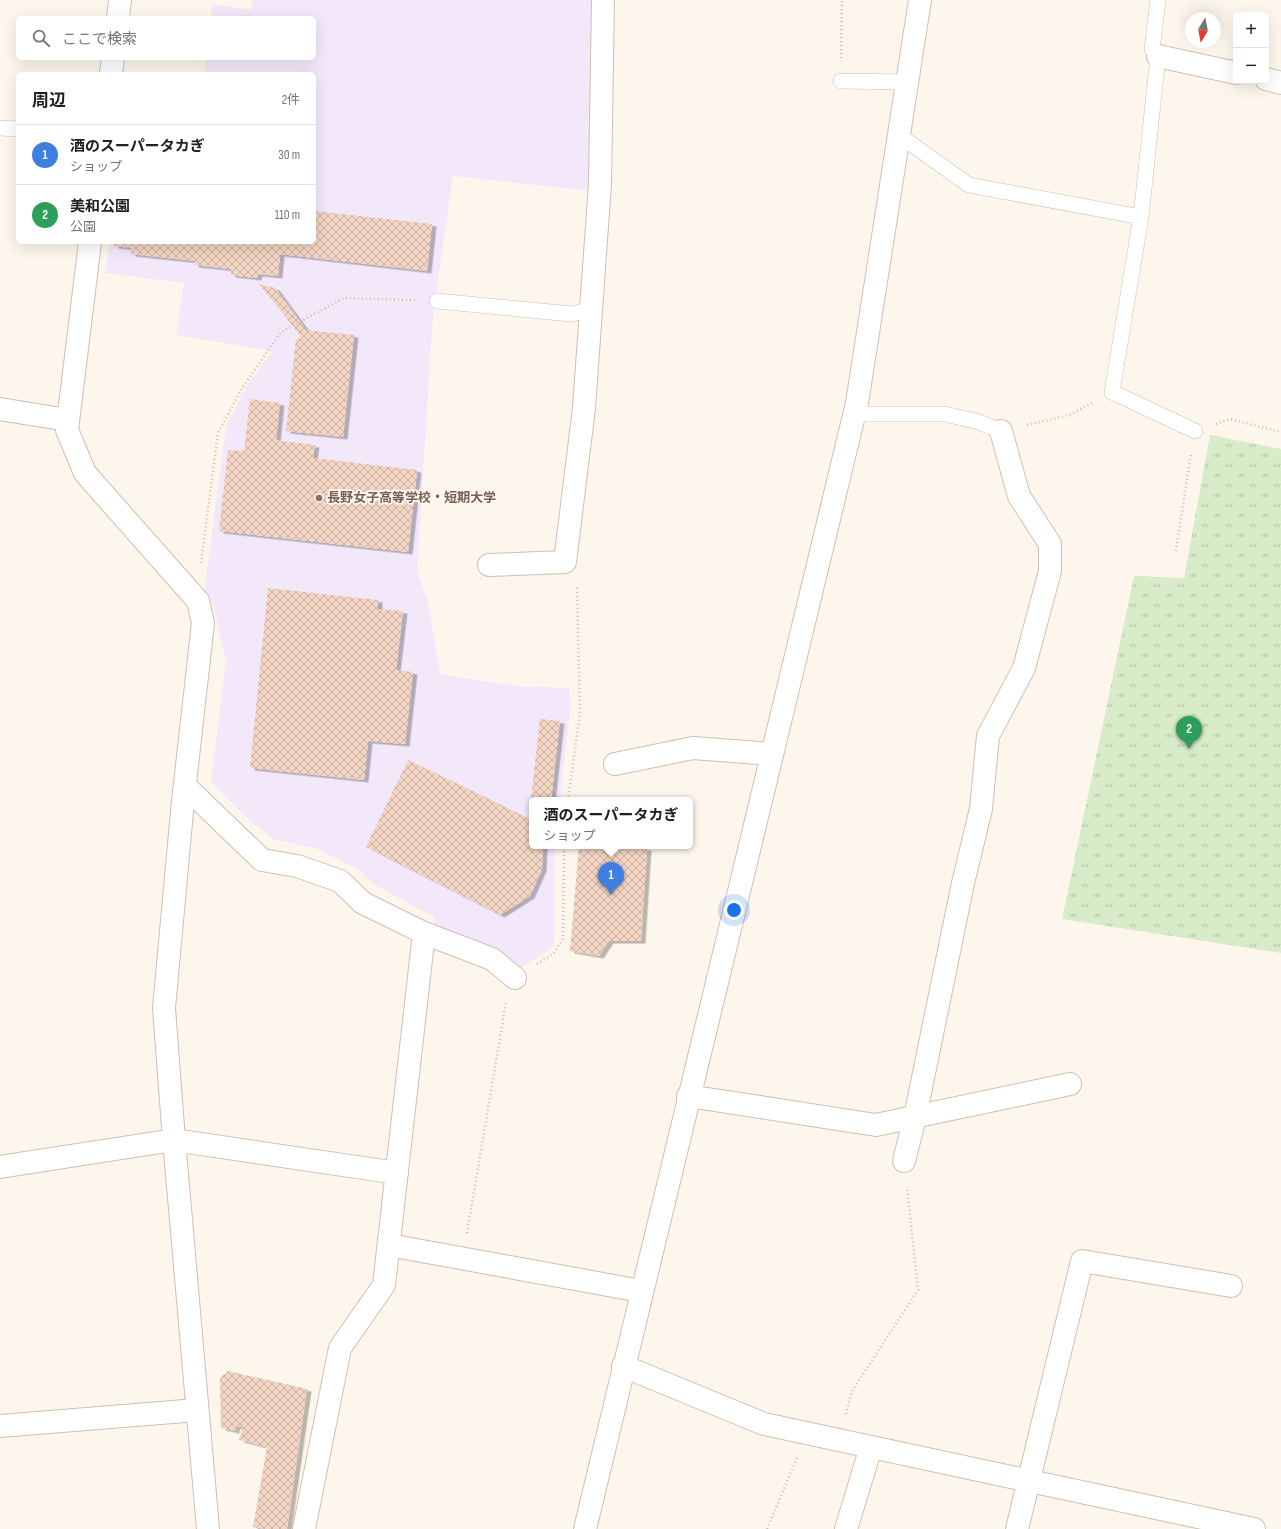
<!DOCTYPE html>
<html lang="ja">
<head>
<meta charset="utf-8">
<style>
	:root { --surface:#fff; --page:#f2f2f2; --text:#202124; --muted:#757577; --line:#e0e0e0; --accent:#e76f51 }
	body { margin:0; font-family:"Sofia Sans Condensed","Noto Sans JP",sans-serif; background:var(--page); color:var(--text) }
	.controls { position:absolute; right:12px; top:12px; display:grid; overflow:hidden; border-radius:6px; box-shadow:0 4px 16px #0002 }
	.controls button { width:36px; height:36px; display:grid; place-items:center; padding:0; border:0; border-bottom:1px solid var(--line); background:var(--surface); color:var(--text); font:20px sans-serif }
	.compass { position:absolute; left:1185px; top:12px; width:36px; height:36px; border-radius:50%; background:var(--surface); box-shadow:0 4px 16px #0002; rotate:190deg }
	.you { position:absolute; left:734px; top:910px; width:14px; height:14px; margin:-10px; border:3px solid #fff; border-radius:50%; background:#1a73e8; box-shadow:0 0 0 6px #1a73e833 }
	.badge { display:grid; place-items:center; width:26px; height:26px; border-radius:50%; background:var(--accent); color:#fff; font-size:13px; font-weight:700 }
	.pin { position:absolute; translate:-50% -33px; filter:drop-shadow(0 1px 2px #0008) }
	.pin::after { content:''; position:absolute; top:21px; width:14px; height:12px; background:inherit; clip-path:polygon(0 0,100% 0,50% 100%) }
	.popup { position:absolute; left:529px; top:797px; width:164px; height:52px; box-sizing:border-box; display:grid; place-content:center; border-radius:6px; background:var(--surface); filter:drop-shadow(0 1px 3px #0005); font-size:13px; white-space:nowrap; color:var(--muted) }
	.popup b { font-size:15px; color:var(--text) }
	.popup::after { content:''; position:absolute; left:50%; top:100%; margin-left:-8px; border:8px solid transparent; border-top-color:var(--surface) }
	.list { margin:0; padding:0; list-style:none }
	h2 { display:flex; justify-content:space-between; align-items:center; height:52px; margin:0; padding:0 16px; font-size:17px }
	h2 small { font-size:13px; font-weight:400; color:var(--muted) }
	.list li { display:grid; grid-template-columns:26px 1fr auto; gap:12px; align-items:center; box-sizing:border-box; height:60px; padding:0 16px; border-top:1px solid var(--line) }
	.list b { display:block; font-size:15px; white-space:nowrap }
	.list p { margin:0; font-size:13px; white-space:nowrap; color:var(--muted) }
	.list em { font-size:13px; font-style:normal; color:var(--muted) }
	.icon { flex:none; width:22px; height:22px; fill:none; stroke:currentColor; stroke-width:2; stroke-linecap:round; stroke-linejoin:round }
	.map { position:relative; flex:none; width:1281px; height:1529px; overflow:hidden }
	.search { position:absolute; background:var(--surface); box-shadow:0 4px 16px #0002; left:16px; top:16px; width:300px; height:44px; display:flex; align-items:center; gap:10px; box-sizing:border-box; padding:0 14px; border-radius:6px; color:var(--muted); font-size:15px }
	.panel { position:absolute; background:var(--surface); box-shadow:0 4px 16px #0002; left:16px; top:72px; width:300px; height:172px; border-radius:6px }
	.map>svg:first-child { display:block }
</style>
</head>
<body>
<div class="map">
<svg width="1281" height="1529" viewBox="0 0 1281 1529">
	<defs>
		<pattern id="grass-tufts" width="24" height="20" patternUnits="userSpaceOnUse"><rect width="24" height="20" fill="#d8ecc9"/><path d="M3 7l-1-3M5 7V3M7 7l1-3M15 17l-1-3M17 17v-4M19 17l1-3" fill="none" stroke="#b4c2a5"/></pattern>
		<pattern id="building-cross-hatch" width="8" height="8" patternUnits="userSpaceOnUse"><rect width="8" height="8" fill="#f3d5c3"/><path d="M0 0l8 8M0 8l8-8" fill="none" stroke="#cab0a1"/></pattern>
		<filter id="shadow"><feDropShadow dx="4.5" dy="2.5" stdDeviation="0" flood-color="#0004"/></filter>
	</defs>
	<rect width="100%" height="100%" fill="#fdf6ec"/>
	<path fill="#f3e8fa" d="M253 0H594L590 191 453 176 433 316 417 570 428 602 440 674 517 686 569 688 570 711 560 800H532V846H555L554 946 518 970 433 928 434 917 373 884 359 870 318 849 273 839 249 820 211 782 226 660 213 605 204 593 226 426 248 384 273 351 176 335 184 283 105 273 110 242H314V74H205L206 58H314V18H211L212 4 251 10Z"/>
	<path fill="url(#grass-tufts)" d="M1210 435 1281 449V953L1062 919 1134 576 1184 578Z"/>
	<path fill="url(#building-cross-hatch)" filter="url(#shadow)" d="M314 211 432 224 427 271 280 254 278 276 258 274 257 278 231 275V269L194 265 195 261 131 254 132 248 114 246V242H314Z
		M259 284 275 288 306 330 354 335 343 437 286 431 296 339H300V335Z
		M250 399 280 403 276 440 315 445 313 458 417 470 408 552 219 531 228 450 244 451Z
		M268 588 378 600V609L403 611 396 670 413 672 405 744 368 741 364 780 250 768Z
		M540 719 560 721 551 800 531 799Z
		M408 760 532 820V846H543L542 869 530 896 500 915 366 847Z
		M579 846 647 848 641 941H609L599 956 570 951Z
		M228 1371 307 1389 287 1529H266L253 1527 267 1447 239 1440 243 1427 236 1426 235 1431 221 1428 220 1378Z"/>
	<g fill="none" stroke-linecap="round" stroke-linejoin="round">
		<defs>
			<path id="service" d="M841 81 906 82
				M0 128 18 129
				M900 136 969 185 1141 217 1158 56 1152 49 1158 0
				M1141 217 1112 392 1195 431
				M437 301 571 314 591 310
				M854 414H945L979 422 1001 431"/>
			<path id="minor" d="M118 18 120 0
				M1158 56 1236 73
				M111 74 113 58
				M1266 79 1281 83
				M90 242 67 430 85 473 198 601 203 623 183 801 164 1008 174 1140 208 1529
				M0 409 68 420
				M489 565 565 562 584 408 600 184 603 0
				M615 764 693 748 772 754
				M185 786 262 860 297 866 340 881 363 903 424 933 492 959 515 978
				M688 1096 876 1125 1070 1084
				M904 1161 915 1117 963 883 981 809 988 736 1024 668 1050 571V544L1019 496 1001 431
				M0 1167 174 1140 397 1173
				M389 1245 641 1291
				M623 1366 764 1424 1254 1529
				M0 1426 197 1410
				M304 1529 340 1348 384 1285 424 933
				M846 1529 871 1447
				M1017 1529 1082 1261 1231 1286"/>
			<path id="tertiary" d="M585 1529 857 403 920 0"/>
		</defs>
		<use href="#service" stroke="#d1beb0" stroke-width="16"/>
		<use href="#minor" stroke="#d1beb0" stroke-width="24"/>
		<use href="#tertiary" stroke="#d1beb0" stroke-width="24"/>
		<path stroke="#d9b8a5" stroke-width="2.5" stroke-dasharray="1 3" stroke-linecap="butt" d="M841 58 842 0
			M1216 424 1230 419 1281 432
			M1027 425 1069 415 1092 403
			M1176 551 1191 453
			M201 563 218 433 242 388 281 332 344 298 415 300
			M568 800 580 714 577 585
			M537 964 553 954 563 939 564 846
			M467 1233 506 1003
			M846 1414 852 1391 918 1290 907 1187
			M767 1529 797 1458"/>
		<use href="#service" stroke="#fff" stroke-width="15"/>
		<use href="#minor" stroke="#fff" stroke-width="22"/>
		<use href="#tertiary" stroke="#fff" stroke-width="22"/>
	</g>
	<circle fill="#8d6e63" stroke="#fffaf3" stroke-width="1.5" cx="319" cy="498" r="4"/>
	<g text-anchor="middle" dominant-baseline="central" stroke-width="3.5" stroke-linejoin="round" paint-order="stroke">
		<g font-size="13" font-weight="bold" fill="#785e54" stroke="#fffaf3" text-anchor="start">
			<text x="327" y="498">長野女子高等学校・短期大学</text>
		</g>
	</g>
</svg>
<div class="controls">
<button>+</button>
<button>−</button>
</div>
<svg class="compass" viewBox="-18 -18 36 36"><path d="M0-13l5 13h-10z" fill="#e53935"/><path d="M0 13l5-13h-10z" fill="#757577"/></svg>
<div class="you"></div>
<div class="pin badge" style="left:611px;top:895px;background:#3f7fe0">1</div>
<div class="popup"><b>酒のスーパータカぎ</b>ショップ</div>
<div class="pin badge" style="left:1189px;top:749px;background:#2e9e5b">2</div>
<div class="search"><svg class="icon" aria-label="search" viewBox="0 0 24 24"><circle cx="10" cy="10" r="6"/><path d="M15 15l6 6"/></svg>ここで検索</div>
<section class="panel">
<h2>周辺<small>2件</small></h2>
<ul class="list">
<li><span class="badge" style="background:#3f7fe0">1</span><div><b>酒のスーパータカぎ</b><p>ショップ</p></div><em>30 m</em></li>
<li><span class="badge" style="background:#2e9e5b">2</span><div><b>美和公園</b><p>公園</p></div><em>110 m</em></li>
</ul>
</section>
</div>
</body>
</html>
